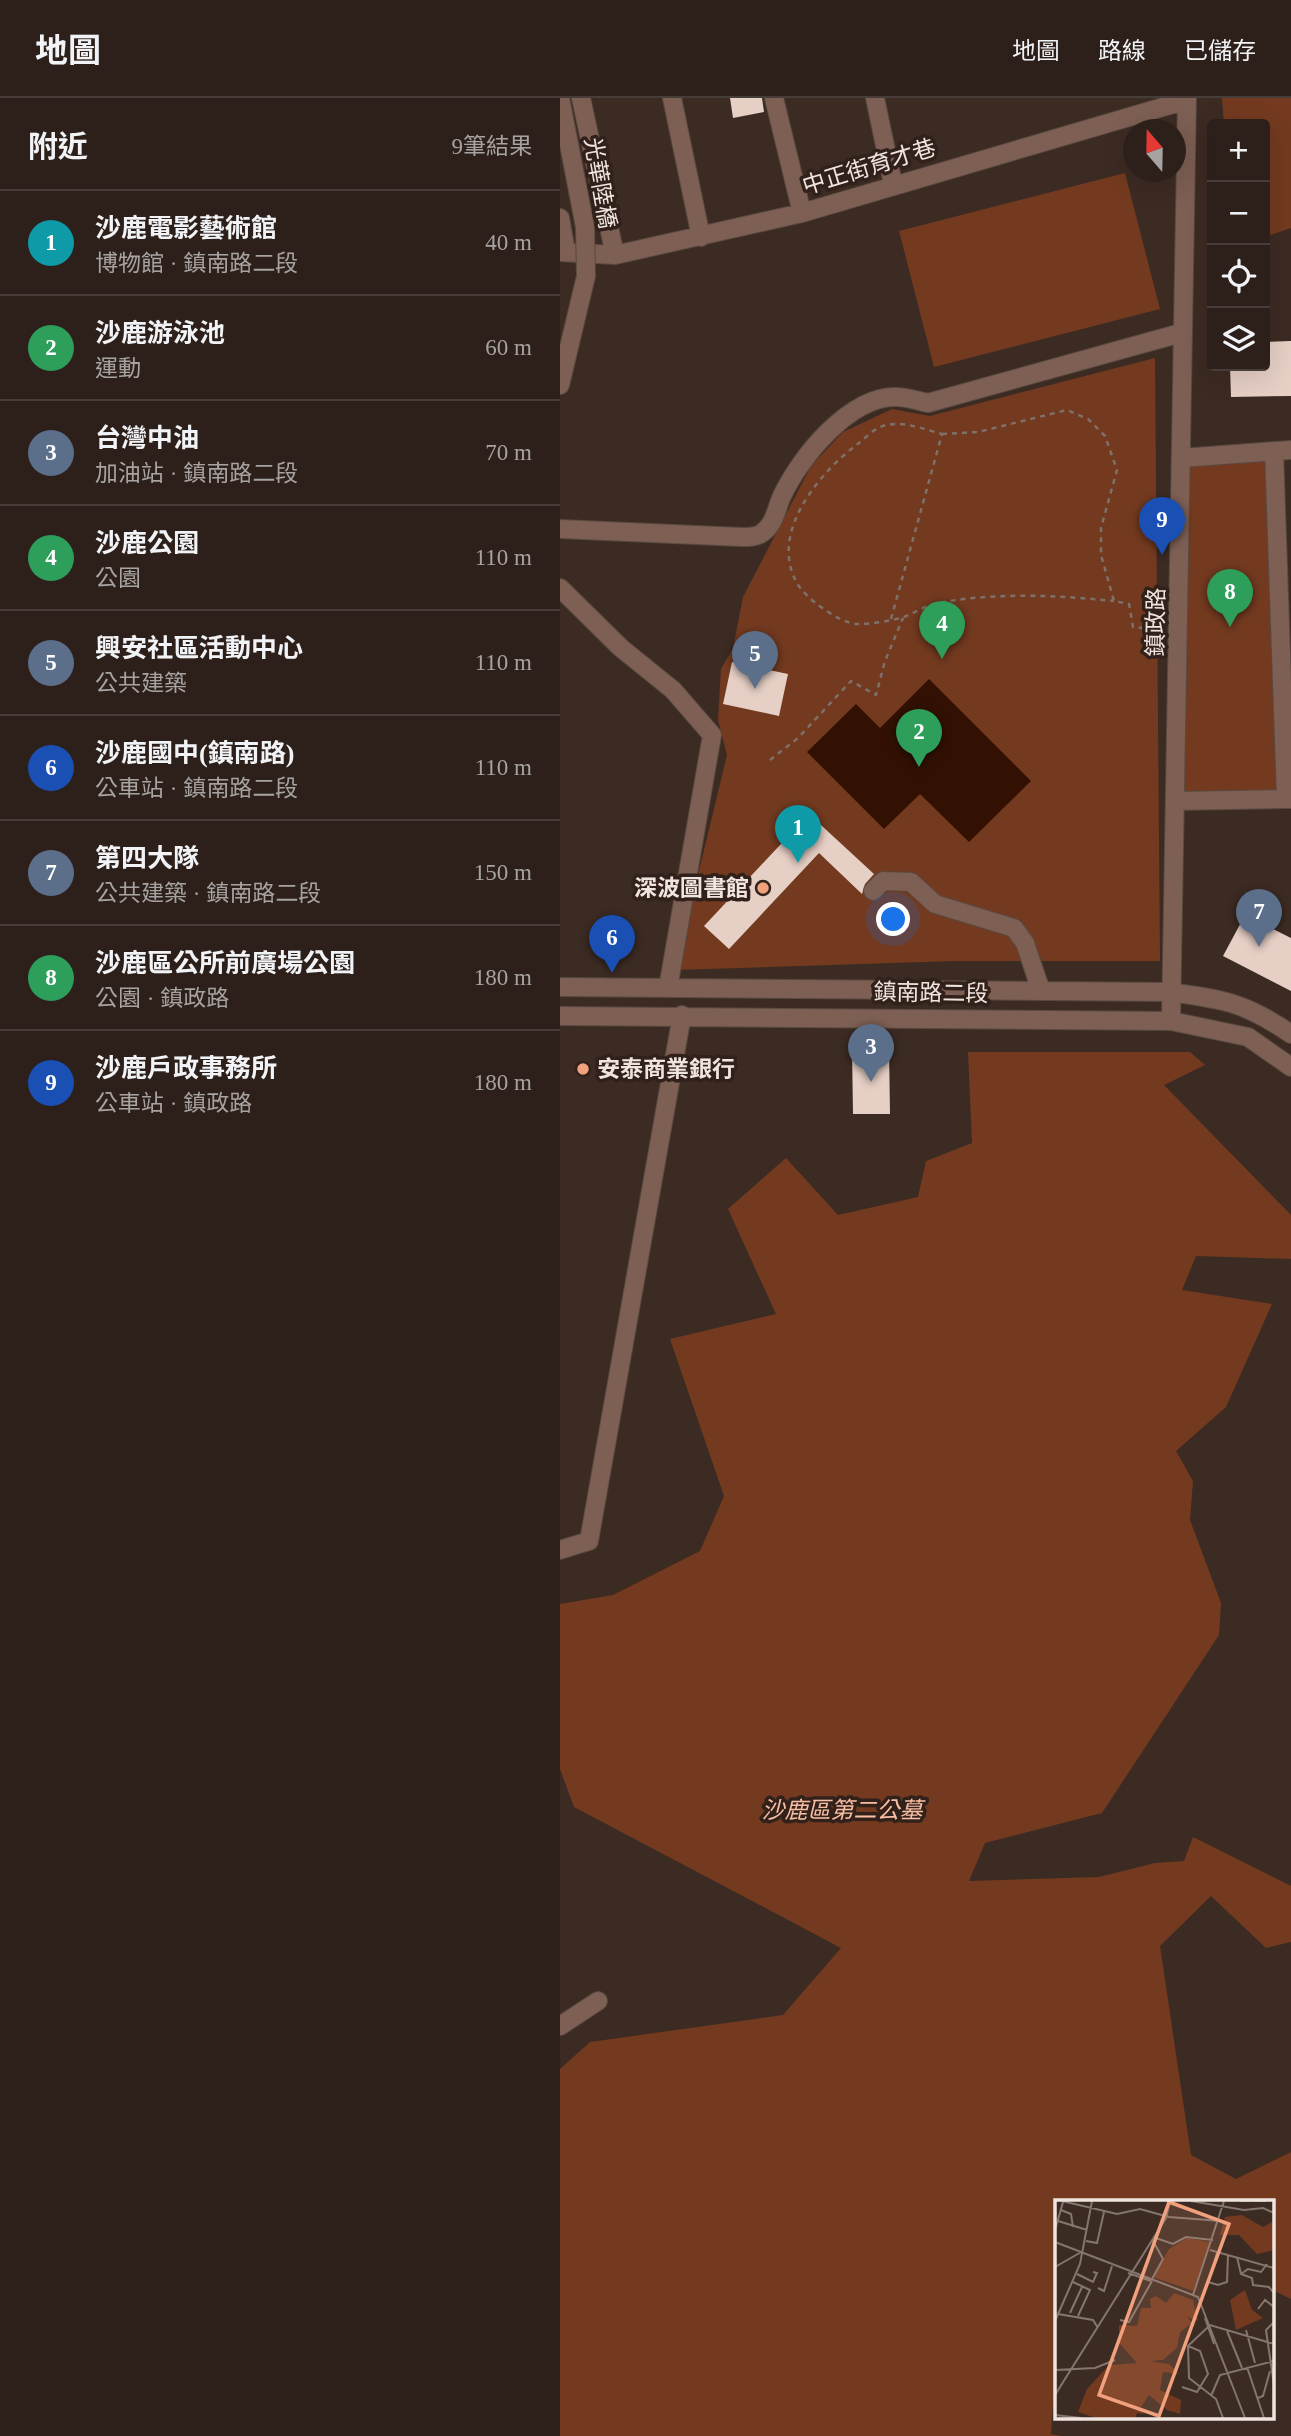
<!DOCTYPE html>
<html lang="zh-TW">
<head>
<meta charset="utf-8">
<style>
	:root { --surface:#2d201a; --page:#352823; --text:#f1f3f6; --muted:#a7a3a2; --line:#483e39; --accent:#f1a17d }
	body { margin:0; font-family:"Times New Roman","Noto Sans TC",serif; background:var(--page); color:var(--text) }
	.controls { position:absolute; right:21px; top:21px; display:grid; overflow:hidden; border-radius:7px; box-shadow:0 7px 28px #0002 }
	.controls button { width:63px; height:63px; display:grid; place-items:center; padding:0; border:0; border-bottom:2px solid var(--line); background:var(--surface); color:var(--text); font:35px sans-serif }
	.compass { position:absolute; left:563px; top:21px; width:63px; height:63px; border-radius:50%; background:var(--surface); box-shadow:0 7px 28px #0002; rotate:340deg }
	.you { position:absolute; left:334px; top:822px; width:24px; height:24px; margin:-18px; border:5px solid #fff; border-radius:50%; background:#1a73e8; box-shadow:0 0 0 10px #1a73e833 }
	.badge { display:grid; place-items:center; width:46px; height:46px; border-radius:50%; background:var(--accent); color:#fff; font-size:23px; font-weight:700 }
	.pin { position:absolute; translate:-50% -58px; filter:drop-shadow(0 2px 4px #0008) }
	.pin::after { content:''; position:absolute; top:37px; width:24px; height:21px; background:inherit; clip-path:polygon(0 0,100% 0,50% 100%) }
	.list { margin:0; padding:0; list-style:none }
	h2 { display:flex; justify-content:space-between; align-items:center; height:91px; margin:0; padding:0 28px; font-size:30px }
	h2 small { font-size:23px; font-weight:400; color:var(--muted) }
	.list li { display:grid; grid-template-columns:46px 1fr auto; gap:21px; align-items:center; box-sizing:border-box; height:105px; padding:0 28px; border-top:2px solid var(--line) }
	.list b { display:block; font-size:26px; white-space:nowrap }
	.list p { margin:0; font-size:23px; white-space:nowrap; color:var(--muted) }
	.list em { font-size:23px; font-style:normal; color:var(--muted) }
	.icon { flex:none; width:38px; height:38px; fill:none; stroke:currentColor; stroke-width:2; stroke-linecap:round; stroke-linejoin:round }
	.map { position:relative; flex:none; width:731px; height:2338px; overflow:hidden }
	header { display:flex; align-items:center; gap:42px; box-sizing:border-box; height:98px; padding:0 35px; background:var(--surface); border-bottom:2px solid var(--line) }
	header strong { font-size:33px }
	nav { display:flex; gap:38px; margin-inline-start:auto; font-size:24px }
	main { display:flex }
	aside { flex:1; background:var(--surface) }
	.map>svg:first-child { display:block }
</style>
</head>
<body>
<header>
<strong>地圖</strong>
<nav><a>地圖</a><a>路線</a><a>已儲存</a></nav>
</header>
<main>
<aside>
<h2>附近<small>9筆結果</small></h2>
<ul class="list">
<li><span class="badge" style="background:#0f9aa8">1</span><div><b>沙鹿電影藝術館</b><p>博物館 · 鎮南路二段</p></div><em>40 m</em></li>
<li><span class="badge" style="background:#2e9e5b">2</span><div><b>沙鹿游泳池</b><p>運動</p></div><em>60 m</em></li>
<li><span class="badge" style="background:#5c6f8a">3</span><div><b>台灣中油</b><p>加油站 · 鎮南路二段</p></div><em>70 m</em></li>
<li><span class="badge" style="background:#2e9e5b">4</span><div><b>沙鹿公園</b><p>公園</p></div><em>110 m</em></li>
<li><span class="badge" style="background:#5c6f8a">5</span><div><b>興安社區活動中心</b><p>公共建築</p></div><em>110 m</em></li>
<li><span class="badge" style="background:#1a4fb4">6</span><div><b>沙鹿國中(鎮南路)</b><p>公車站 · 鎮南路二段</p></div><em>110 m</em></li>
<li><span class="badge" style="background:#5c6f8a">7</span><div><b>第四大隊</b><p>公共建築 · 鎮南路二段</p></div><em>150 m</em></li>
<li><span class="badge" style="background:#2e9e5b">8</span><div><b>沙鹿區公所前廣場公園</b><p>公園 · 鎮政路</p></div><em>180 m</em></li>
<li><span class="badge" style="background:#1a4fb4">9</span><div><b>沙鹿戶政事務所</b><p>公車站 · 鎮政路</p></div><em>180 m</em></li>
</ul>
</aside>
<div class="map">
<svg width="731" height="2338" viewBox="0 0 731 2338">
	<rect width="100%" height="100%" fill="#3c2b23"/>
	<path fill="#733a1f" d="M662 0H731V130L705 139V26H664Z
		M565 75 600 211 374 269 339 133Z
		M595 260 600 863H395L115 872 167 657 158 622 161 571 173 550 183 499 251 368 283 334 332 311 370 318Z
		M708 359 720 692 624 697 626 365Z
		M408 954H630L645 967 604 987 731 1117V1161L636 1158 622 1192 712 1206 666 1309 616 1353 633 1383 630 1422 661 1505 659 1537 542 1715 425 1745 409 1783 539 1779 595 1765 624 1763 633 1739 731 1788V1844L706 1850 651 1798 600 1848 631 2057 676 2081 731 2054V2201L712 2192V2104H496V2262L491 2336 502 2338H0V1971L30 1944 223 1917 281 1850 14 1709 0 1671V1506L53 1497 140 1453 164 1398 110 1241 216 1216 168 1111 226 1060 278 1117 358 1099 366 1063 412 1045Z"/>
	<path fill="#321103" d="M369 581 471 683 409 744 360 696 324 731 247 654 296 606 320 630Z"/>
	<path fill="#e6cfc5" d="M170 0H202L204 14 173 20Z
		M731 243V298L671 299 670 268H705V244Z
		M172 564 228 576 219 618 163 606Z
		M249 716 314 776 305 786 302 796 259 755 169 851 144 828Z
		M685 817 731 840V893L663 858Z
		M329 951 330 1016H293L292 952Z"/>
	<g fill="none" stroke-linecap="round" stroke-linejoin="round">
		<defs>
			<path id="minor" d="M21 0 55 157
				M112 0 141 139
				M214 0 242 115
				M315 0 333 86
				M0 120 6 154
				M0 154 55 157 242 115 627 2
				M0 287 26 178
				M714 353 726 701H731
				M621 360 731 352
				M0 431 181 439C188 439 197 439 202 435 215 426 216 411 222 398 240 359 290 298 336 299 347 299 358 303 368 305L621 235
				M0 490 61 550 113 592 152 637 108 890
				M617 703 726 701
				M313 793 323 783 351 784 375 806 454 830 465 845 481 893
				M0 889 610 894C665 902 684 904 731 936
				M0 918 611 923 688 939 731 969
				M611 923 627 0
				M0 1452 29 1443 122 917
				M0 1928 38 1903"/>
		</defs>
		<use href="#minor" stroke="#594941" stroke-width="20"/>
		<path stroke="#7f7069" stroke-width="2.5" stroke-dasharray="5 5" stroke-linecap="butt" d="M382 336 418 334 507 312 528 321 545 338 557 372 541 430V457L554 503 569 506 573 529 601 532
			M331 521 382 336C363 331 340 321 320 329 313 332 305 340 299 345 261 373 208 434 237 485 245 500 279 525 297 526 311 526 331 523 344 519 354 515 363 509 373 506 431 494 495 497 554 503
			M210 662 238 640 291 583 316 597 325 563 343 520"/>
		<use href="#minor" stroke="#7d5f53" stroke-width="18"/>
		<defs>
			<path id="minor-bridge" d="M0 0 25 129 26 178"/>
		</defs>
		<use href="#minor-bridge" stroke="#594941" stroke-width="20" stroke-linecap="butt"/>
		<use href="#minor-bridge" stroke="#7d5f53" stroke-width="18"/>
	</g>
	<g fill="#f1a17d" stroke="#31211a" stroke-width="2.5">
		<circle cx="203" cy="790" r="7"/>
		<circle cx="23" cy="971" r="7"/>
	</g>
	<g text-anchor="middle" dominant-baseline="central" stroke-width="7" stroke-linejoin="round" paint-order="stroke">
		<g font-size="23" fill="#f0e4df" stroke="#31211a">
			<text transform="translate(309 69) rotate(-17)">中正街育才巷</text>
			<text transform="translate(40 85) rotate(80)">光華陸橋</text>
			<text transform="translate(596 524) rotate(-89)">鎮政路</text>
			<text transform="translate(371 895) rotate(1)">鎮南路二段</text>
		</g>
		<g font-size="23" font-weight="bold" fill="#f0e4df" stroke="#31211a" text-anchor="end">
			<text x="189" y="790">深波圖書館</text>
			<text x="37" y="971" text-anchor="start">安泰商業銀行</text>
		</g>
		<g font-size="23" font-style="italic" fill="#f8bea4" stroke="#31211a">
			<text x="282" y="1712">沙鹿區第二公墓</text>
		</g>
	</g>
	<g transform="translate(495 2102)">
		<rect width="219" height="219" fill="#3c2b23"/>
		<path d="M187 15 208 27 219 21V50L202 54 184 35H165L170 17ZM132 38 155 42 138 91 98 77 114 49ZM190 90 197 110 208 118 181 130 175 100ZM119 93 138 100 143 121 132 117 137 123 125 132 122 148 108 160 95 161 114 164 124 174 108 172 105 190 126 200 125 214 112 210 94 195 85 209 89 214 82 213 80 218H41L23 212 32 189 54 165 82 163 64 143V125L82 126 86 108H96L95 99 101 96 111 103Z" fill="#733a1f"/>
		<path fill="none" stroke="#84756e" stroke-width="2" d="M7 1 62 14 85 9 114 17 166 21M136 1 189 10 208 8 219 13M185 1H211M6 10 16 14 18 27M3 21 32 30M0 30 8 2M98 37 118 44 131 37 158 40M31 41 42 43 49 12M0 42 143 97 190 218M155 50 219 68M162 53 153 82 163 85 172 82 173 55M182 57 186 74 197 78 198 85 214 87 219 93M0 67 28 51M73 73 96 81M22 74 38 82 42 73 38 72M186 74 193 69 206 72 212 64M97 79 108 59 97 39M18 82 35 90 23 116M43 88 49 91 57 66M138 95 169 1M203 109 210 100 219 107M15 113 27 87M3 114 38 120 43 128M150 118 159 144M65 120 74 122 97 81M0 121 25 64 37 1M219 122 211 130 219 185M191 130 200 163M172 131 187 168M192 167 209 218M0 170 40 168 60 160M127 187 142 192 153 174 145 151 133 146M0 195 111 18 115 1M156 196 165 175 219 161M203 198 208 196 215 171M0 215 26 218M168 218 161 199 134 178 133 146 155 125 219 144"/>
		<path fill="#f1a17d" fill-opacity="0.15" stroke="#f1a17d" stroke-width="3.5" d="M114 2 174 24 104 216 44 195Z"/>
		<rect width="219" height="219" fill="none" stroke="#f0e4df" stroke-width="3.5"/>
	</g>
</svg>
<div class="controls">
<button>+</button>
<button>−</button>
<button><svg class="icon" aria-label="locate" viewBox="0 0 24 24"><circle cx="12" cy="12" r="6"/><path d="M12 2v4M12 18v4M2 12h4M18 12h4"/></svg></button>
<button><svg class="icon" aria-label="layers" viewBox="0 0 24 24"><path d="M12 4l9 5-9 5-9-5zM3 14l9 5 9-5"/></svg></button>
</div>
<svg class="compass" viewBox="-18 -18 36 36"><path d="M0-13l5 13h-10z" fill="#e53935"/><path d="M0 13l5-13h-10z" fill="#a7a3a2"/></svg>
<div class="you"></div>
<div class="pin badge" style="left:238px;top:765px;background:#0f9aa8">1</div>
<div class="pin badge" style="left:359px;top:669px;background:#2e9e5b">2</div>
<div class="pin badge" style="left:311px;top:984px;background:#5c6f8a">3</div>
<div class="pin badge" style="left:382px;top:561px;background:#2e9e5b">4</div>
<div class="pin badge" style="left:195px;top:591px;background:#5c6f8a">5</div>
<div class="pin badge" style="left:52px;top:875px;background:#1a4fb4">6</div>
<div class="pin badge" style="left:699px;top:849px;background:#5c6f8a">7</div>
<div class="pin badge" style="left:670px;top:529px;background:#2e9e5b">8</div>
<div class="pin badge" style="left:602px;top:457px;background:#1a4fb4">9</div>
</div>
</main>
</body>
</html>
